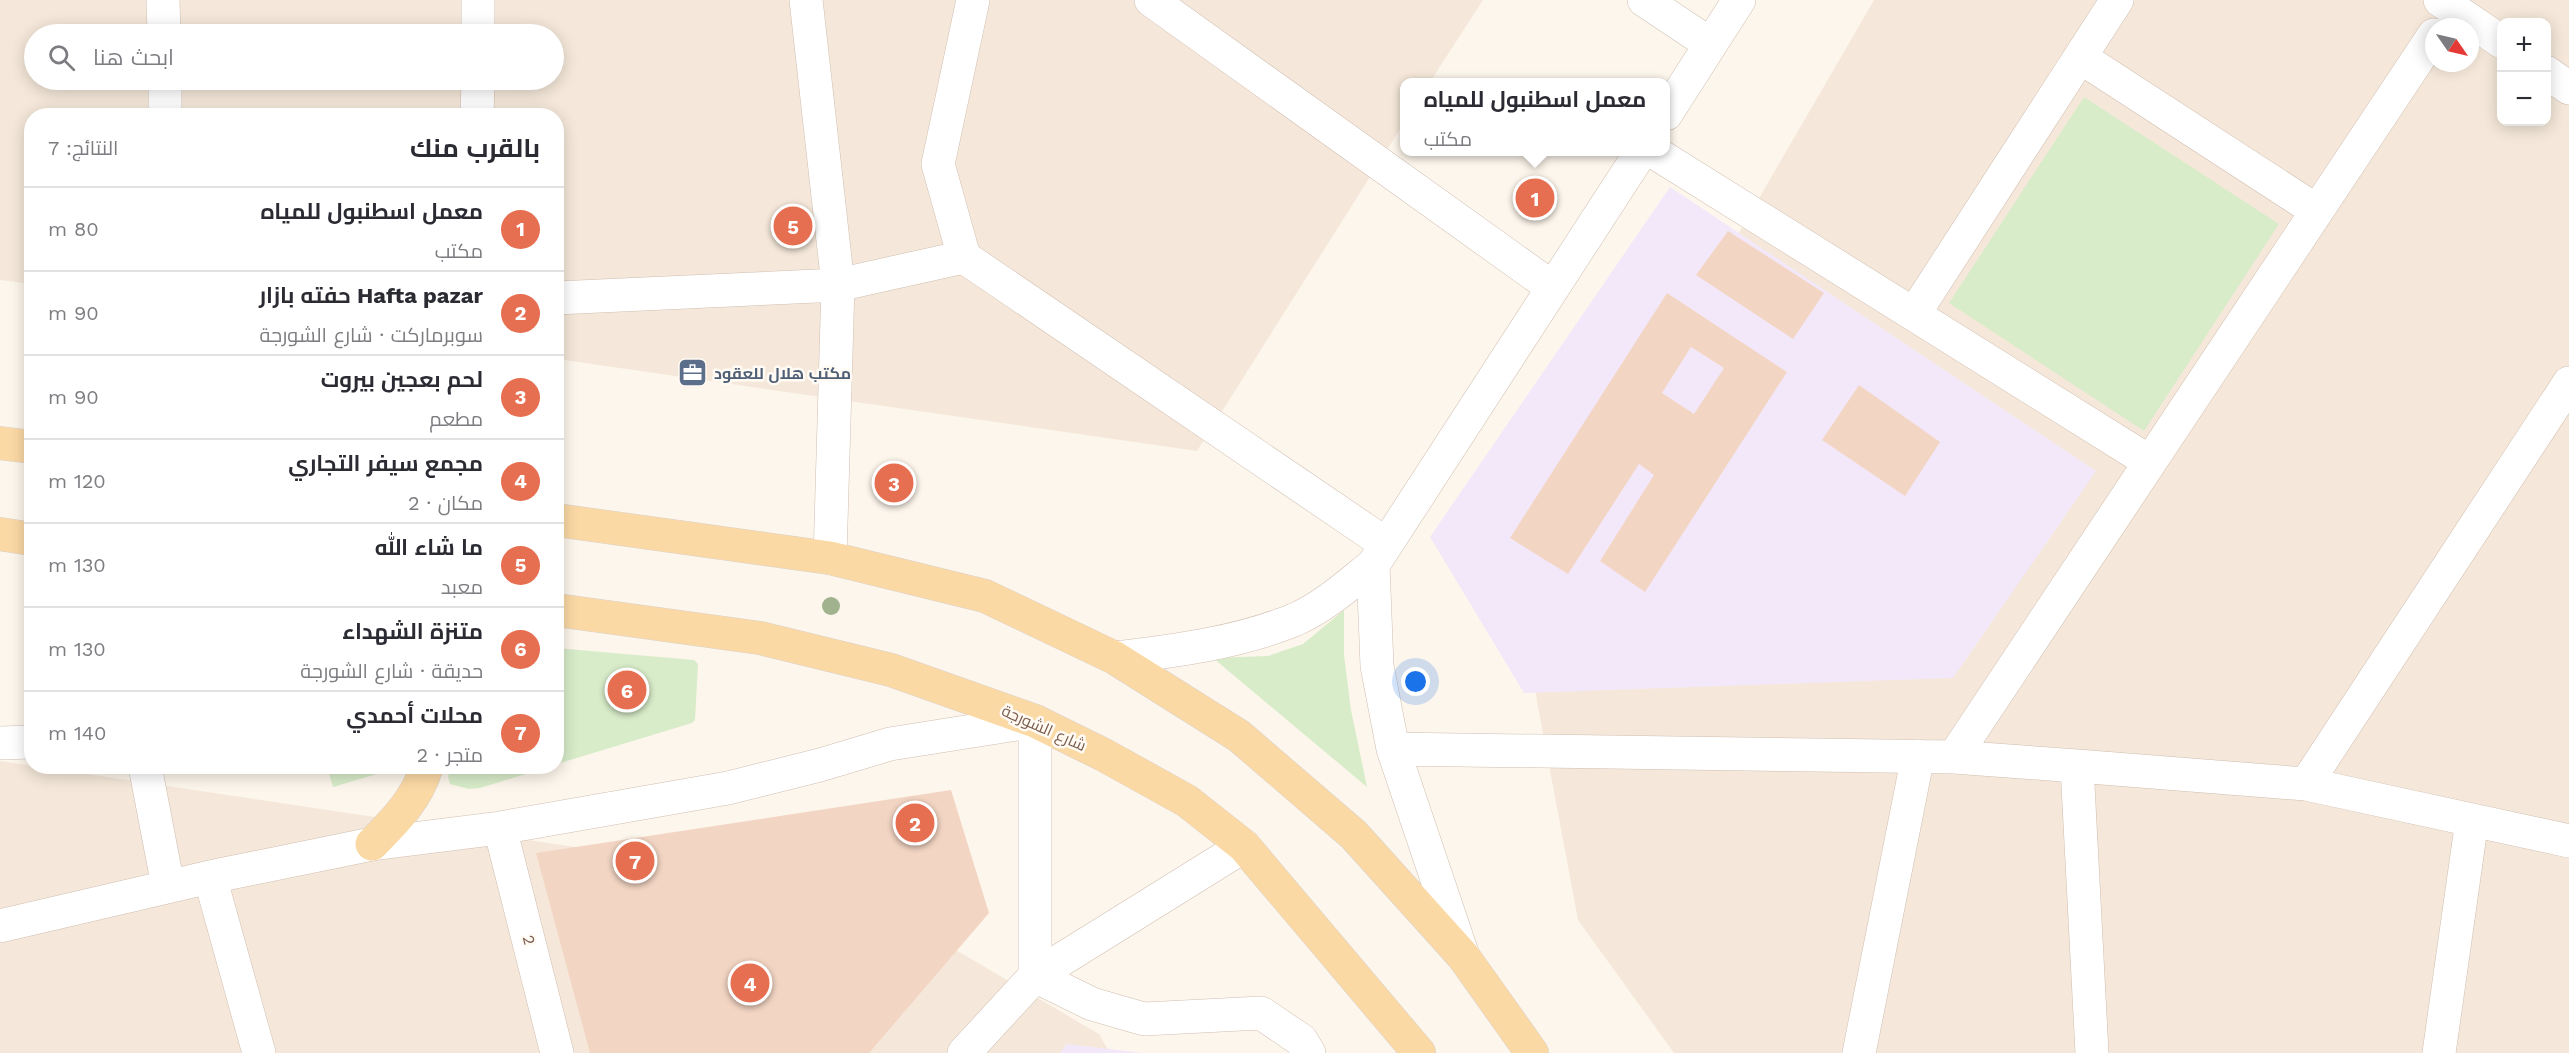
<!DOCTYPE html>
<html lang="ar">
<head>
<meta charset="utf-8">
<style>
	:root { --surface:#fff; --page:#f2f2f3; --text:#2b2b33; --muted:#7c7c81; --line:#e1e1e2; --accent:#e76f51 }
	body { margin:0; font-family:"Work Sans",Cairo,sans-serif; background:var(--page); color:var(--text); direction:rtl }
	.controls { position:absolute; right:18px; top:18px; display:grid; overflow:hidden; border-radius:12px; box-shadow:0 3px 15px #0003 }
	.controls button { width:54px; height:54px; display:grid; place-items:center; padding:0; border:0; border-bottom:2px solid var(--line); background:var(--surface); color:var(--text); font:30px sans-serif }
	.compass { position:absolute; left:2425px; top:18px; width:54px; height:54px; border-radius:50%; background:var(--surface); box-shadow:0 3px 15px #0003; rotate:124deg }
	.you { position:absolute; left:1416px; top:682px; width:21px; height:21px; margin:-15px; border:4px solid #fff; border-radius:50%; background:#1a73e8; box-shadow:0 0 0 9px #1a73e833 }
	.badge { display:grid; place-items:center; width:39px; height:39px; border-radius:50%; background:var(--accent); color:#fff; font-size:20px; font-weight:700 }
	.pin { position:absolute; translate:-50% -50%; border:3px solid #fff; box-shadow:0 2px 6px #0006 }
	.popup { position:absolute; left:1400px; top:78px; width:270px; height:78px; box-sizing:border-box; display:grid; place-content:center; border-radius:12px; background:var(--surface); filter:drop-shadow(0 2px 4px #0005); font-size:20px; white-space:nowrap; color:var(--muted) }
	.popup b { font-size:22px; color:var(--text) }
	.popup::after { content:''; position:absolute; left:50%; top:100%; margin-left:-12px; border:12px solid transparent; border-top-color:var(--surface) }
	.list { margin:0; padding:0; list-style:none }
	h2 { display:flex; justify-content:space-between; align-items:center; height:78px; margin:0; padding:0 24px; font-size:26px }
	h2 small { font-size:20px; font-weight:400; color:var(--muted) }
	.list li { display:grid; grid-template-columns:39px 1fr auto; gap:18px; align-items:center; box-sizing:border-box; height:84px; padding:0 24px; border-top:2px solid var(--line) }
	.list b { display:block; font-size:22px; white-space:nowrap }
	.list p { margin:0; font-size:20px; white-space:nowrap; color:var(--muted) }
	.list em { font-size:20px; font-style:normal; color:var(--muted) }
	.icon { flex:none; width:33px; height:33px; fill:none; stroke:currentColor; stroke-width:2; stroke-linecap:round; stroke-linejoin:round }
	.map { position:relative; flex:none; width:2569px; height:1053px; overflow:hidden; direction:ltr }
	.search { position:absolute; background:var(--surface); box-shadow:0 3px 15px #0003; left:24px; top:24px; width:540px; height:66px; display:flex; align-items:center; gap:15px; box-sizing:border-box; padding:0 21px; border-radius:33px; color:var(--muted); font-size:22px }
	.panel { position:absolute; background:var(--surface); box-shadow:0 3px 15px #0003; left:24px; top:108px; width:540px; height:666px; border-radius:24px; direction:rtl }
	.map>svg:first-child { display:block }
</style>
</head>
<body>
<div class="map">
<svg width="2569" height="1053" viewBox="0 0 2569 1053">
	<rect width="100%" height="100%" fill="#fdf6ec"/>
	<path fill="#f5e8da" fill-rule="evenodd" d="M0 0H1483L1430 82H1404V123L1197 451 557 359 556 116H32L31 284 0 280ZM34 34H554V80H34Z
		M1874 0H2569V1053H1674L1578 920 1520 610ZM2502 22H2546V122H2502ZM2434 27H2470V63H2434Z
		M0 761 850 888 1099 1034 1110 1053H0Z"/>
	<path fill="#f3e8fa" d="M1670 187 2096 471 1953 678 1524 693 1430 537Z
		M1067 1044 1143 1053H1060Z"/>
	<path fill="#d8ecc9" d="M2084 97 2279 224 2144 431 1949 303Z
		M1344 610V655L1351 710 1367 787 1213 658 1268 656 1303 644Z
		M556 648 694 660 698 664 695 720 692 723 557 764Z
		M327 767V766L391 767 387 771 333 787Z
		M453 767V766L549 767 480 788 469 789 450 784 448 776Z"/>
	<path fill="#f3d5c3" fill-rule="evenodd" d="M1728 231 1824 293 1793 339 1696 275Z
		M1667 293 1787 372 1645 592 1600 561 1654 475 1639 464 1568 574 1510 538ZM1691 347 1724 368 1694 414 1662 393Z
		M1859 385 1940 442 1905 496 1822 440Z
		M951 790 989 913 869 1053H590L536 853Z"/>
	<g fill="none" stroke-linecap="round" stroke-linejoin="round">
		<defs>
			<path id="minor" d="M163 0 164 34
				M806 0 838 285 830 558
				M1151 0 1553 288
				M1644 0 1710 44
				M2440 0 2502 42
				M478 34V0
				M2080 57 2317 211
				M2546 72 2569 88
				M165 80V116
				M1666 114 1739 0
				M477 116 478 80
				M1654 152 2150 462
				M964 257 938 164 973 0
				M556 298 838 285 964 257 1386 544
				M1914 314 2117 0
				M1373 565 1377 666 1393 749 1463 956
				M1115 658C1175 651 1237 643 1294 620 1324 607 1348 585 1373 565L1641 152
				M0 743 32 742
				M1393 749 1954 757 2077 766 2306 784 2569 841
				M1954 757 2434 35
				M145 766 168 886
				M2077 766 2092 1053
				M2306 784 2569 383
				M500 828 557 1053
				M210 877 259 1053
				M0 926 210 877 372 844 500 828 728 788 820 765 890 744 1035 721V976
				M1035 976 1092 1004 1144 1019 1261 1013 1301 1040 1309 1053
				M964 1053 1035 976 1244 846
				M1859 1053 1918 756
				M2439 1053 2472 820"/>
			<path id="major" d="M0 443 32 447
				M556 520 830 558 985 596 1115 658 1239 736 1354 835 1463 956 1532 1053
				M0 534 32 539
				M556 610 760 638 891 670 1035 721 1104 755 1187 801 1244 846 1419 1053
				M372 844C395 821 417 799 427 766"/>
		</defs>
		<use href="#minor" stroke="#d1beb0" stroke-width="34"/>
		<use href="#major" stroke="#dad1cd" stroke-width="34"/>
		<use href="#minor" stroke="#fff" stroke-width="33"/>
		<use href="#major" stroke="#fbd9a5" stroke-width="33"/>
	</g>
	<circle fill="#a0b28e" cx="831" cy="606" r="9"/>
	<defs>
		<symbol id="office-square" viewBox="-11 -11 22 22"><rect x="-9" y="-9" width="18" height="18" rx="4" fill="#5c6f8a" stroke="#fffaf3"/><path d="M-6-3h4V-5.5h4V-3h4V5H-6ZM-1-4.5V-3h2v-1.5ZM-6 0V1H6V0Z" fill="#fff"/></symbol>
	</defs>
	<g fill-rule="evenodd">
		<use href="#office-square" x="676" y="356" width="33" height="33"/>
	</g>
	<g text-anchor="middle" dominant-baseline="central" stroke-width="5" stroke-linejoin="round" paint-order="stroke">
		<g font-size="16" font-weight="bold" fill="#4e5e75" stroke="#fffaf3" text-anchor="start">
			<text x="714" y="373">مكتب هلال للعقود</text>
		</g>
		<g font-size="16" fill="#7a5c4d" stroke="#fffaf3">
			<text transform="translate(1044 728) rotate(24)">شارع الشورجة</text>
			<text transform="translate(529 940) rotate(76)">2</text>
		</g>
	</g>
</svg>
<div class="controls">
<button>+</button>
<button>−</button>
</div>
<svg class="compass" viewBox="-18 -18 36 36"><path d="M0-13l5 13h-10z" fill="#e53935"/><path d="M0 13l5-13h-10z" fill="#7c7c81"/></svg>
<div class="you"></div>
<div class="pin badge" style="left:1535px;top:198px">1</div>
<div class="popup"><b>معمل اسطنبول للمياه</b>مكتب</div>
<div class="pin badge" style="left:915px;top:823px">2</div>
<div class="pin badge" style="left:894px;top:483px">3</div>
<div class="pin badge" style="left:750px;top:983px">4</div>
<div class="pin badge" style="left:793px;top:226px">5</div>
<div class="pin badge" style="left:627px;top:690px">6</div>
<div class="pin badge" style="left:635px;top:861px">7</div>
<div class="search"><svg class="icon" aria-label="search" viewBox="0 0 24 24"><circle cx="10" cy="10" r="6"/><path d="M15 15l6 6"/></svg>ابحث هنا</div>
<section class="panel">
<h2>بالقرب منك<small>النتائج: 7</small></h2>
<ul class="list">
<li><span class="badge">1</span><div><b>معمل اسطنبول للمياه</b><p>مكتب</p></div><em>80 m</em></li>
<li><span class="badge">2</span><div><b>Hafta pazar حفته بازار</b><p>سوبرماركت · شارع الشورجة</p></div><em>90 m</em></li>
<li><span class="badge">3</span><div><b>لحم بعجين بيروت</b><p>مطعم</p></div><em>90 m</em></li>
<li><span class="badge">4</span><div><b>مجمع سيفر التجاري</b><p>مكان · 2</p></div><em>120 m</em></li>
<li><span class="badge">5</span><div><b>ما شاء الله</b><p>معبد</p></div><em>130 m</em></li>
<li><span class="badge">6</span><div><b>متنزة الشهداء</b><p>حديقة · شارع الشورجة</p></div><em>130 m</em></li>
<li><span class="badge">7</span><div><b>محلات أحمدي</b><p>متجر · 2</p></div><em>140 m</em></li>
</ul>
</section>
</div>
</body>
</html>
